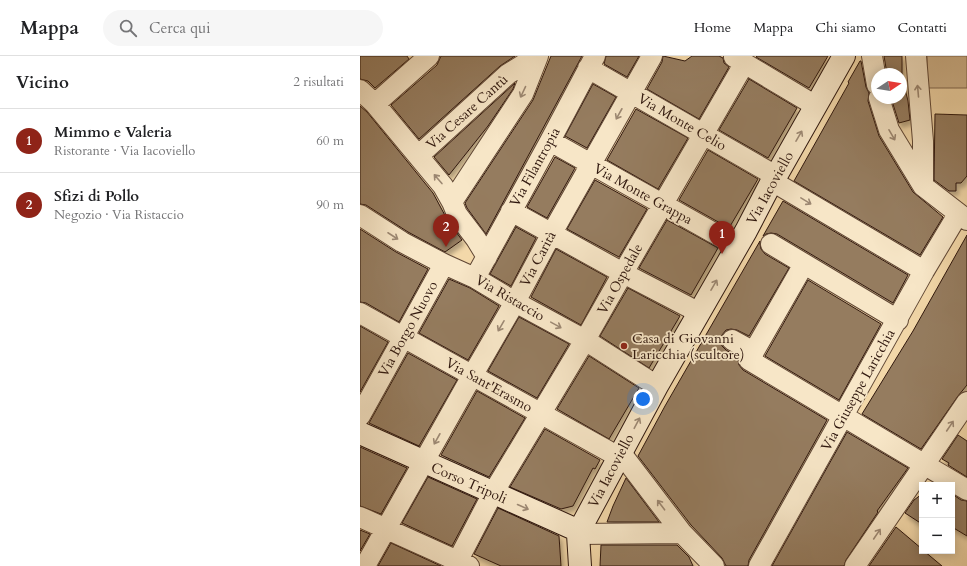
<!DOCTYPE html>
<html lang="it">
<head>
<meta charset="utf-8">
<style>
	:root { --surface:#fff; --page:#f6f6f6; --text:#202124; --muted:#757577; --line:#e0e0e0; --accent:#8f2418 }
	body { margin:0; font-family:Cardo,serif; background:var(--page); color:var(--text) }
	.controls { position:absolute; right:12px; bottom:12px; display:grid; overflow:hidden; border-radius:0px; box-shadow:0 2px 10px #0003 }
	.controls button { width:36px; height:36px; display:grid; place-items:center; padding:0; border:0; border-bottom:1px solid var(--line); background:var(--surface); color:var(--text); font:20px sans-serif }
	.compass { position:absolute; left:511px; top:12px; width:36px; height:36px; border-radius:50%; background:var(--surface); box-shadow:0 2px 10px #0003; rotate:78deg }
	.you { position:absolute; left:283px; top:343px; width:14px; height:14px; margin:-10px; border:3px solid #fff; border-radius:50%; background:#1a73e8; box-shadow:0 0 0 6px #1a73e833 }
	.badge { display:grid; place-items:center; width:26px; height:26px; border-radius:50%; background:var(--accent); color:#fff; font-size:13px; font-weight:700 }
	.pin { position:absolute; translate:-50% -33px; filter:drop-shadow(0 1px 2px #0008) }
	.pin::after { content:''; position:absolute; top:21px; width:14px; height:12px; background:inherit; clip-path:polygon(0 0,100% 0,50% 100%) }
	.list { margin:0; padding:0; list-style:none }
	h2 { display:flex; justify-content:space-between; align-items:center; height:52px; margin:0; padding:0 16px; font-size:17px }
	h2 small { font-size:13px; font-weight:400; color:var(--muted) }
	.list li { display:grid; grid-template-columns:26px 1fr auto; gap:12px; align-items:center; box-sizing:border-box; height:64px; padding:0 16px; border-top:1px solid var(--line) }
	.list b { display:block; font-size:15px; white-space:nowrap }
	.list p { margin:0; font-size:13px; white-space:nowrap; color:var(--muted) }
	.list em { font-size:13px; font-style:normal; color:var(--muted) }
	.icon { flex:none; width:22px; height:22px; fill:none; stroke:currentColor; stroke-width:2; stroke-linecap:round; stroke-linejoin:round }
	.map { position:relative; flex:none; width:607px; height:510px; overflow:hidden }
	header { display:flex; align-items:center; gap:24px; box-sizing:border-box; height:56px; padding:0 20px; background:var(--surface); border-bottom:1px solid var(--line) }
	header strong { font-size:19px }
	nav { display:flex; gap:22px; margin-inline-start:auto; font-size:14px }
	.search { width:280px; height:36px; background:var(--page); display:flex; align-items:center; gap:10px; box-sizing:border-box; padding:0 14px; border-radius:22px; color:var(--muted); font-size:15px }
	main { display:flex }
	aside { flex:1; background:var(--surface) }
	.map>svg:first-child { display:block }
</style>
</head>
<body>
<header>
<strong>Mappa</strong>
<div class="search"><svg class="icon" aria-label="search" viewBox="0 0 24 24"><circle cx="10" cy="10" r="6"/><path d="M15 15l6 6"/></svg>Cerca qui</div>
<nav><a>Home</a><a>Mappa</a><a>Chi siamo</a><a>Contatti</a></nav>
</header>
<main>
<aside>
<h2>Vicino<small>2 risultati</small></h2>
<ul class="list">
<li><span class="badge">1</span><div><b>Mimmo e Valeria</b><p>Ristorante · Via Iacoviello</p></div><em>60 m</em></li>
<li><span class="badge">2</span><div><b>Sfizi di Pollo</b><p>Negozio · Via Ristaccio</p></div><em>90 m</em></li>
</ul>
</aside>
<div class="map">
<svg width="607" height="510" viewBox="0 0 607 510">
	<defs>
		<filter id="shadow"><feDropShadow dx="2.5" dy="4.5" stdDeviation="2" flood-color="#0004"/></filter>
	</defs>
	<rect width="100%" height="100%" fill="#f3d8a9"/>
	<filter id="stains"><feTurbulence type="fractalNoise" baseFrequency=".005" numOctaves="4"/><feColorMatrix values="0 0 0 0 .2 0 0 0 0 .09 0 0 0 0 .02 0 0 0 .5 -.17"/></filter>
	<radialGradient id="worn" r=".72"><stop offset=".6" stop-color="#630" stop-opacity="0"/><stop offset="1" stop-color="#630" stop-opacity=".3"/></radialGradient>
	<path fill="#d2b78f" stroke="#80674e" d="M567 0H607V32H567Z"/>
	<path fill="#957b5f" stroke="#2f170e" filter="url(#shadow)" d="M0 0H47L49 3 15 32 8 25 0 23Z
		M81 0H155L140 10 59 83 31 49 77 9Z
		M191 0H222L126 178 107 152 105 147 173 44Z
		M246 0H279L267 21 244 8Z
		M303 0 325 5 332 0H359L363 2 364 7 369 11 339 63 287 33 302 6Z
		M397 0H468L449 32 396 1Z
		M524 0H542V21L548 45 550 64 539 67 531 42H541V18H527Z
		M500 5H501L506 31 509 37 508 45 519 80 553 136 583 161 560 199 434 125 489 27 488 26Z
		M389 23 437 52 408 102 359 74Z
		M155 27 153 33 128 70 89 119 74 101Z
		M233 28 256 41 227 92 205 80Z
		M0 50 7 56 73 137 88 165 102 184 85 196 48 176 6 149 0 148Z
		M276 53 328 82 298 133 247 104Z
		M575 58 607 59V120L601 127H596V135H589L574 124Z
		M348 94 398 123 369 172 319 144Z
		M195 101 215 112 187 162 167 151Z
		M235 124 287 153 259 201 207 173Z
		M423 145 548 219 533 247 417 178 411 177 406 178 403 180Z
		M307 164 358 192 331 239 279 212Z
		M156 171 176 182 151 230 130 218Z
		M0 173 36 196 68 213 39 266 6 247 0 246Z
		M607 179V329L598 340 561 393 502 358 553 275Z
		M400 185V188L401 193 405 198 429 212 389 280 377 274 371 273 366 274 362 279 361 285 362 290 366 294 378 301V304L379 309 383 314 467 364 389 504 388 510H366L362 502 331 469 278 400 305 350Z
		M196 193 247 221 221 269 171 241Z
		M89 223 110 232 139 250 108 304 59 277Z
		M448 224 521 268 479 344 405 300Z
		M268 232 320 260 289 312 240 280Z
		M159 261 209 288 177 342 128 315Z
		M0 270 28 286 0 336Z
		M48 297 97 324 59 390 9 367Z
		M229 300 279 332 249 383 197 353Z
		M117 335 165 362 129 421 81 399Z
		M185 373 240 404 235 413 233 412 213 450 201 453 150 431Z
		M487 376 548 412 517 455 518 456 486 504 484 510H412Z
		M598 379 607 385V421L588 409 589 407 582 403Z
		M0 391 47 412 21 458 0 450Z
		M68 421 117 443 92 490 42 467Z
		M266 422 299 466H247L253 450Z
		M562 438V468L545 457 554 444Z
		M592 438 601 444 607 445V480L592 471Z
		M138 452 199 480 201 510H141L114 498Z
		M536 471 562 493V495H564L582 510H509Z
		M0 474 10 478 0 495Z
		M31 487 81 510H18Z
		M241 489H317L329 501 333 510H240Z"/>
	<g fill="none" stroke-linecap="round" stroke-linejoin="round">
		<defs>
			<path id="minor" d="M512 0 517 29
				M556 0 563 85V130
				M374 1 456 50
				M228 12 416 120
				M0 34 15 48 83 130 92 146 163 38 178 0
				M519 42 529 74 563 130 607 164
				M15 48 69 0
				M190 85 377 190
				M58 100 148 18 177 0
				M412 125 564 215
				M92 146 97 158 116 183 127 201
				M151 155 263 217 338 256
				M0 159 42 186 84 208 115 222 155 246 225 284 297 330
				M411 188 538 264
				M444 208 389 304 607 434
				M115 222 190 85 235 0
				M0 257 259 401
				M372 284 394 296
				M0 360 84 208
				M261 397 322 477 354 510
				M0 461 109 510
				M218 478 322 477
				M5 510 112 320 155 246 192 177 292 0
				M95 510 133 437 225 284 263 217 384 8
				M399 510 564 215 598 158
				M495 510 607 346"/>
			<path id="secondary" d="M0 377 219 475
				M220 510 218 478 219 475 297 330 386 175 412 125 416 120 484 0"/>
		</defs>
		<use href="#minor" stroke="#604735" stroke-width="22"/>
		<use href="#secondary" stroke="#2f170e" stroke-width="24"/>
		<use href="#minor" stroke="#f7e6c7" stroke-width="20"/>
		<use href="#secondary" stroke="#f7e6c7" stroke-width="22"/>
	</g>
	<defs><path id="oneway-shaft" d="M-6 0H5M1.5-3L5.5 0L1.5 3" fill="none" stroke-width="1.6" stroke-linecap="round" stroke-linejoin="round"/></defs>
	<g stroke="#9d8974">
		<use href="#oneway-shaft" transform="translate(558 35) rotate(-95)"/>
		<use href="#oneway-shaft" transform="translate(163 36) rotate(115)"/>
		<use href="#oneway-shaft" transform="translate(259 58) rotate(119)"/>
		<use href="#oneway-shaft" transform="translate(532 79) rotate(60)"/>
		<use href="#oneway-shaft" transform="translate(439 80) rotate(-60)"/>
		<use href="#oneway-shaft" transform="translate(78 123) rotate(-131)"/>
		<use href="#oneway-shaft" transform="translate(446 145) rotate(31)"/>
		<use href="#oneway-shaft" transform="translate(33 180) rotate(33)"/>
		<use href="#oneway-shaft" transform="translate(354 229) rotate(-60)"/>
		<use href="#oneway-shaft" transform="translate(196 269) rotate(29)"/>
		<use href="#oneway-shaft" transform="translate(141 270) rotate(120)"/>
		<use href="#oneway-shaft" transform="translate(277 367) rotate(-62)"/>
		<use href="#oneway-shaft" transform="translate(590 370) rotate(-56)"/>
		<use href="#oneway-shaft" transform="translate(77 383) rotate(119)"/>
		<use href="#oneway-shaft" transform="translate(301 449) rotate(-127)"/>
		<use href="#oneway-shaft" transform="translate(163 451) rotate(24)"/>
		<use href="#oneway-shaft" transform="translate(517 478) rotate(-56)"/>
	</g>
	<circle fill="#8f2418" stroke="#f7e6c7" stroke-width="1.5" cx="264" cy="290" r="4"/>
	<g text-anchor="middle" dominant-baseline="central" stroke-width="3.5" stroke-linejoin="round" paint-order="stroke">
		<g font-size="14" fill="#2f170e" stroke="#f7e6c7">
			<text transform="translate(107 56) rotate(-42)">Via Cesare Cantù</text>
			<text transform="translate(322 66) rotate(30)">Via Monte Celio</text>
			<text transform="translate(175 111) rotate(-61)">Via Filantropia</text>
			<text transform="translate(410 132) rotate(-61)">Via Iacoviello</text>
			<text transform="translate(283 138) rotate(29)">Via Monte Grappa</text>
			<text transform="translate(178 203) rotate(-62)">Via Carità</text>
			<text transform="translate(260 223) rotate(-61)">Via Ospedale</text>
			<text transform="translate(150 242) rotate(30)">Via Ristaccio</text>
			<text transform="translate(48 273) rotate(-61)">Via Borgo Nuovo</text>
			<text transform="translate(129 329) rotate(29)">Via Sant'Erasmo</text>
			<text transform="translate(498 334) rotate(-61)">Via Giuseppe Laricchia</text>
			<text transform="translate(251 415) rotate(-62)">Via Iacoviello</text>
			<text transform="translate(109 427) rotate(24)">Corso Tripoli</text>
		</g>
		<g font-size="14" fill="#2f170e" stroke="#f7e6c7" text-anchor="start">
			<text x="272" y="282">Casa di Giovanni<tspan x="272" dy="16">Laricchia (scultore)</tspan></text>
		</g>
	</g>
	<rect width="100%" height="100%" filter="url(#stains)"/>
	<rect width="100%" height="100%" fill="url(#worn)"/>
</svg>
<div class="controls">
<button>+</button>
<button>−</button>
</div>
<svg class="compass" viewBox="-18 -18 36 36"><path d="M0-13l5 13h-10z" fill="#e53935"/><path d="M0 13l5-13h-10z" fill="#757577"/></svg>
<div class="you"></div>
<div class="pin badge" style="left:362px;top:198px">1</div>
<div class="pin badge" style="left:86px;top:191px">2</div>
</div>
</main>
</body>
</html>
